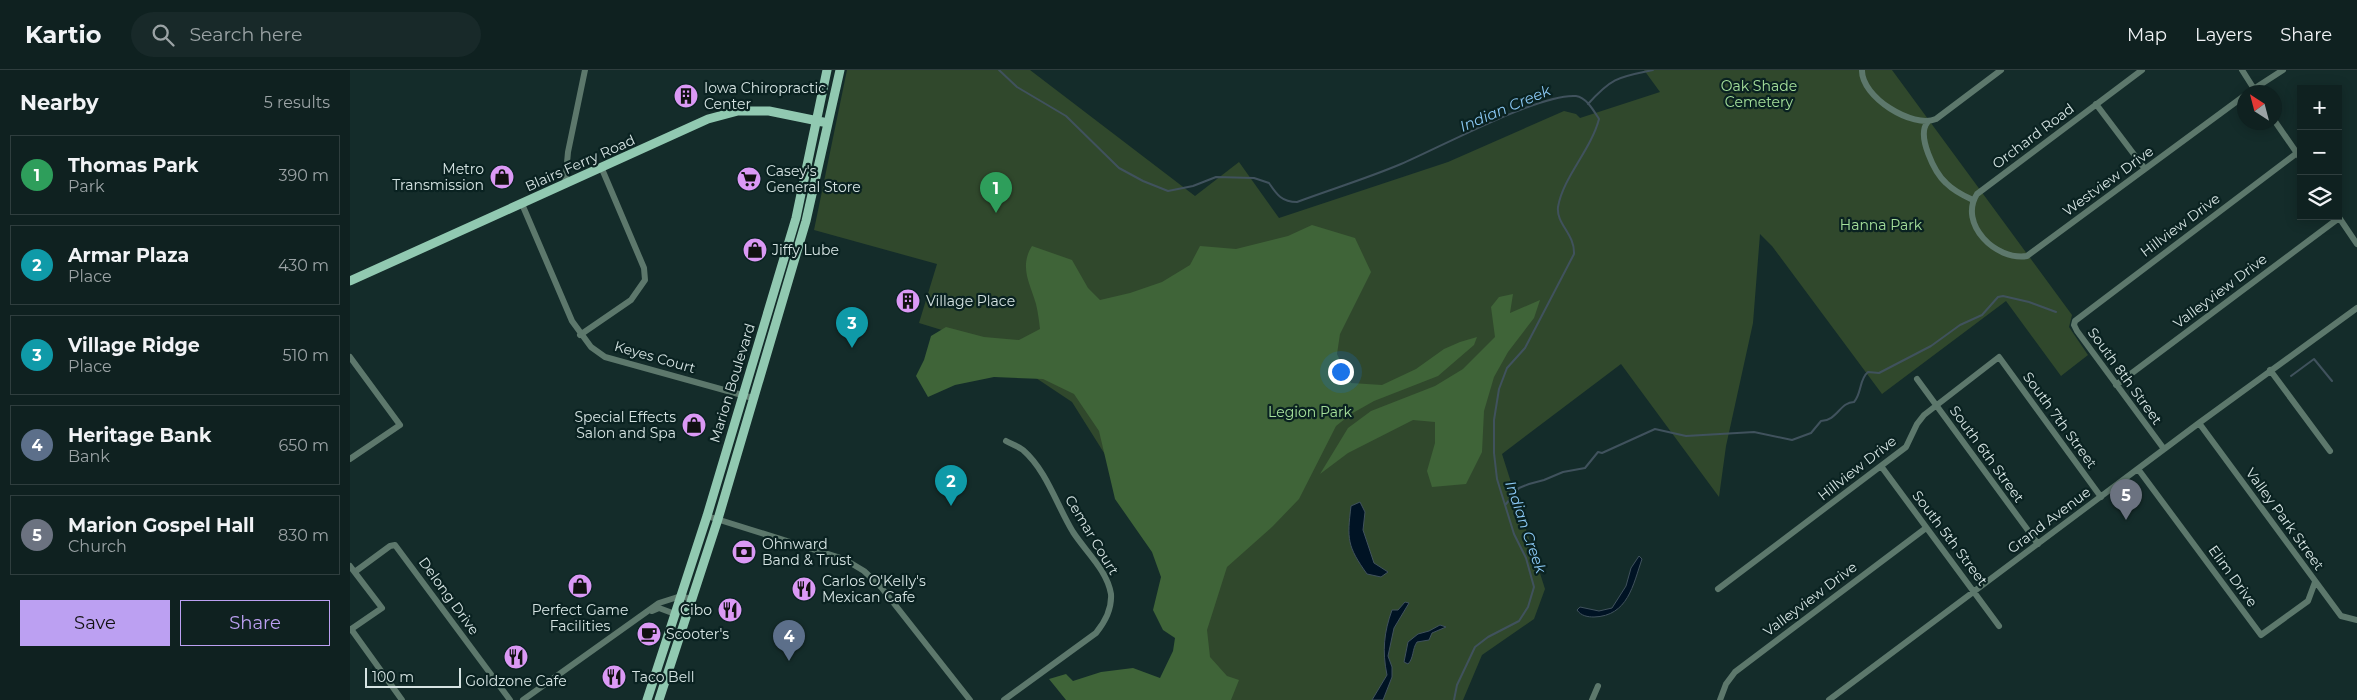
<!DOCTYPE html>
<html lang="en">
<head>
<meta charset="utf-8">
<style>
	:root { --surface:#0f2120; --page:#182929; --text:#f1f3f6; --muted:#9ba3a5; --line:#2f3e3e; --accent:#bca0f2 }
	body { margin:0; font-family:Montserrat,sans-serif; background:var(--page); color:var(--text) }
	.controls { position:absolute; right:15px; top:15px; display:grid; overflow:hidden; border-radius:0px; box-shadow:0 2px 12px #0003 }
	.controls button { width:45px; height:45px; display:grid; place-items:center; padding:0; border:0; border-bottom:1px solid var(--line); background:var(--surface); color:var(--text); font:25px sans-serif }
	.compass { position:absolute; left:1887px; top:15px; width:45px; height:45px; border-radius:50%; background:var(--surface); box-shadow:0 2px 12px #0003; rotate:324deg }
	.scale { position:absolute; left:15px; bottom:12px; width:96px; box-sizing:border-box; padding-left:5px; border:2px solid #d6e4e3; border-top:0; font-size:14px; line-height:18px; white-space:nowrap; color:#d6e4e3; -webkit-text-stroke:4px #0a2221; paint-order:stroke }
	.you { position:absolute; left:990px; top:301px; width:18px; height:18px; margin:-12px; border:4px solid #fff; border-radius:50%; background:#1a73e8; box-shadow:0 0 0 8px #1a73e833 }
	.badge { display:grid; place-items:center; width:32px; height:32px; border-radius:50%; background:var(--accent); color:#fff; font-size:16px; font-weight:700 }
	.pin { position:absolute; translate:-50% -41px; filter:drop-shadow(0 1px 2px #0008) }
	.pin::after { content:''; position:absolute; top:26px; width:18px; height:15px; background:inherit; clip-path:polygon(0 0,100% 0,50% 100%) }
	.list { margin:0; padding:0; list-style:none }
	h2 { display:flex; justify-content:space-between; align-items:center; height:65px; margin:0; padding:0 20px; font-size:21px }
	h2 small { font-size:16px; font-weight:400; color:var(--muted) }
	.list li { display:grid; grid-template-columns:32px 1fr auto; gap:15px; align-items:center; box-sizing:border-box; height:80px; margin:0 10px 10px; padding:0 10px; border:1px solid var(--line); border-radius:0px }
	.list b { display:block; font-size:19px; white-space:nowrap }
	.list p { margin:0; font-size:16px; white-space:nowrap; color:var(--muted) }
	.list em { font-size:16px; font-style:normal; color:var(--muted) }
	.actions { display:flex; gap:10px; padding:15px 20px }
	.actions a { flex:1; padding:11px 0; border:1px solid var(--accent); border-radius:0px; text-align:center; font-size:18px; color:var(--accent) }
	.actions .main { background:var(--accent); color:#111 }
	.icon { flex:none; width:28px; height:28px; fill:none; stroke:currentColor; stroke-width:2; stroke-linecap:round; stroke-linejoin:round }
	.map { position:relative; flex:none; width:2007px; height:630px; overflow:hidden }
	header { display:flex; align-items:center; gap:30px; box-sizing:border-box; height:70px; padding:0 25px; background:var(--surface); border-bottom:1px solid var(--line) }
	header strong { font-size:24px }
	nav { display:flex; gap:28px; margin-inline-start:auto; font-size:18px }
	.search { width:350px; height:45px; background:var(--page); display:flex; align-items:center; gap:12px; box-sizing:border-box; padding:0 18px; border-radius:28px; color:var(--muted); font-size:19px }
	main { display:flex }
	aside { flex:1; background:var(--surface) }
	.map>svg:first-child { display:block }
</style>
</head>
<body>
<header>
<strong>Kartio</strong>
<div class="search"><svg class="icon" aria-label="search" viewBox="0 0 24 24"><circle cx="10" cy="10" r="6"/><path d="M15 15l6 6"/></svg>Search here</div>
<nav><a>Map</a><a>Layers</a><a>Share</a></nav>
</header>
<main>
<aside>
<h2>Nearby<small>5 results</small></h2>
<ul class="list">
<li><span class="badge" style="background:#2e9e5b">1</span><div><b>Thomas Park</b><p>Park</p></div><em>390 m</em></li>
<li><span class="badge" style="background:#0f9aa8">2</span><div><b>Armar Plaza</b><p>Place</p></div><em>430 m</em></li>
<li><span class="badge" style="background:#0f9aa8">3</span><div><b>Village Ridge</b><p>Place</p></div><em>510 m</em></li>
<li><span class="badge" style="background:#5c6f8a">4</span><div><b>Heritage Bank</b><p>Bank</p></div><em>650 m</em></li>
<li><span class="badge" style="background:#6b7280">5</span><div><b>Marion Gospel Hall</b><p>Church</p></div><em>830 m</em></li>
</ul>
<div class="actions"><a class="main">Save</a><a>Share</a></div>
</aside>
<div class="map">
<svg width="2007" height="630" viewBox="0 0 2007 630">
	<rect width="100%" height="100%" fill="#142c2a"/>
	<path fill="#30482c" d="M497 0H680L845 126 889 92 929 148 1098 92 1214 41 1226 44 1230 48 1310 22 1294 0H1542L1722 245 1719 257 1738 285 1711 306 1656 231 1532 324 1422 176 1410 164 1403 253 1376 376 1369 427 1271 294 1152 384 1195 519 1184 549 1132 585 1113 630H811L841 529 817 483 722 332 683 306 647 277 569 253 587 194 464 160Z"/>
	<path fill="#3f6438" d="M962 155 1005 168 1021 202 990 264 987 284 1001 313 1032 315 1066 299 1094 279 1110 272 1127 267 1124 275 1088 306 1024 331 1001 344 986 356 949 429 923 456 877 497 857 560 860 587 877 606 889 610 881 630H716L699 609 716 604 723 611 751 602 783 598 810 608 823 581 825 568 813 560 803 540 811 507 802 482 765 429 749 361 724 324 693 309 644 307 605 315 578 327 566 306 574 290 581 266 596 257 634 267 669 270 690 259C689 251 688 242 686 234 680 213 669 197 682 176L722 190 738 218 750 230 780 223 812 212 840 195 850 176 886 179 938 166Z
		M1163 224 1160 243 1190 230 1184 248 1158 282 1144 307 1134 341 1132 382 1116 414 1082 417 1077 401 1085 373V352L1063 350 998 383 970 404 998 358 1021 341 1085 316 1113 299 1145 267 1141 237 1149 227Z"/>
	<path fill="#001324" stroke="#40525d" d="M1010 432 1015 442 1013 460 1024 493 1038 502 1031 507 1017 504C997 476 997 469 1001 436Z
		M1289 486 1292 489C1283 515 1278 546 1244 547 1238 547 1231 546 1227 540L1230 537 1249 541 1262 538 1276 516 1281 498Z
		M1055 532 1059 533 1044 558 1038 586 1042 597V607L1033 630H1022L1037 605C1032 581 1034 562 1042 540H1048Z
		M1090 555 1096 557 1082 563 1079 570 1067 572C1062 579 1064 588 1058 594L1054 592 1058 572 1068 564 1079 561Z"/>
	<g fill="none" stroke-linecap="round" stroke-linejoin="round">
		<path stroke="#40525d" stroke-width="2" d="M649 0 667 17 716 46 769 98 793 111 818 121 843 116 866 107 904 108 919 113C927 125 932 132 947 132 982 119 1018 108 1051 94 1089 78 1190 23 1226 26 1236 27 1244 41 1249 49 1241 80 1213 107 1208 137 1206 154 1225 164 1224 184L1175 278 1157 298 1149 319 1144 350V383L1147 409 1164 464 1176 488 1184 517 1178 537 1169 551 1138 567 1125 577 1107 615 1104 630
			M1238 34C1262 7 1269 7 1303 0
			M1941 306 1964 289 1982 311
			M1156 434 1169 418 1179 414 1194 410 1213 402 1235 398 1248 382 1252 383 1305 359 1336 366 1404 362 1442 370 1461 363 1471 351C1487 351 1490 332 1504 332 1512 323 1509 309 1518 302L1529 303 1581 276 1610 255 1632 245 1648 227 1653 226 1679 232 1706 242"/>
		<path stroke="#5d786c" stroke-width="6" d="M1512 0C1511 27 1563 59 1586 49L1651 0
			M1792 0 1627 124C1608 154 1646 191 1677 186L1894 26
			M1892 0 1906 22
			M1899 22 1933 0
			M1746 34 1795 99
			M1924 50 1951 89
			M1577 53C1567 66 1584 102 1596 113 1603 120 1614 126 1623 130
			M215 115 218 82 235 0
			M172 134 222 251 241 277 255 287 403 328
			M1988 146 2007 174
			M230 265 281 230 295 210 294 198 252 99
			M0 287 50 355 0 389
			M1920 300 1980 381
			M1567 309 1688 474
			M1766 315 1989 148
			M1849 353 1991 546 2007 550
			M1814 379 1727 261 1724 255 1725 251 1947 83
			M1531 396 1649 556
			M1788 399 1911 565 1958 531 1965 512
			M357 446 494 489 514 501 531 517 620 630
			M0 496 32 538 0 560
			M6 501 40 476 45 475 160 630
			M1368 519 1556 377 1567 354 1574 345 1649 287 1751 427
			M302 541 309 538 325 544
			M1 559 52 630
			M173 630 309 533 331 526 341 529
			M654 630 746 563C755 552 762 539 761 524 757 500 736 482 723 462 707 436 697 401 673 380 668 376 661 374 656 371
			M1242 630 1248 616
			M1370 630 1376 614 1385 602 1576 458
			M1479 630 1849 353 2007 238"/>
		<path stroke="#91c9b1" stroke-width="9" d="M0 211 358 49 388 41H419L473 52
			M297 630 357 446 446 148 477 0
			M309 630 368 449 456 151 490 0"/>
	</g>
	<defs>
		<symbol id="building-disc" viewBox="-11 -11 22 22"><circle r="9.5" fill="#db99f5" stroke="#0a2221"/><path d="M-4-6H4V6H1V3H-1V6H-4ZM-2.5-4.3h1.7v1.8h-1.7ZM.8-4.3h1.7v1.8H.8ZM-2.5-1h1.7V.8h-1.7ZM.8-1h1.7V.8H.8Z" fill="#111"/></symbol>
		<symbol id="shop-disc" viewBox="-11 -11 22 22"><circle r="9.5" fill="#db99f5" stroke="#0a2221"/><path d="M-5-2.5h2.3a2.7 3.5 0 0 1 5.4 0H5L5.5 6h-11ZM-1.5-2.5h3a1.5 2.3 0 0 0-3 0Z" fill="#111"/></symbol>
		<symbol id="supermarket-disc" viewBox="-11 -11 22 22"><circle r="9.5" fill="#db99f5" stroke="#0a2221"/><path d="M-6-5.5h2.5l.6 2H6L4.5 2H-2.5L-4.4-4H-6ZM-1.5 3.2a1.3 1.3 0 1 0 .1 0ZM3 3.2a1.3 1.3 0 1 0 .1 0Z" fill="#111"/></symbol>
		<symbol id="bank-disc" viewBox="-11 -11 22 22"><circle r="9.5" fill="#db99f5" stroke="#0a2221"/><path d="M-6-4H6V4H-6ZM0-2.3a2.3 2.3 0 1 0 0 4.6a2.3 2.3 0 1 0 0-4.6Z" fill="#111"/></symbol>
		<symbol id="restaurant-disc" viewBox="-11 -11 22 22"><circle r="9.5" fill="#db99f5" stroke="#0a2221"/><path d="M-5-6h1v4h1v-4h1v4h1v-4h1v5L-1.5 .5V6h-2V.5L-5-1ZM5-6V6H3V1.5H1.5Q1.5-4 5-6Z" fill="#111"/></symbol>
		<symbol id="cafe-disc" viewBox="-11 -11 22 22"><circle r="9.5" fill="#db99f5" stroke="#0a2221"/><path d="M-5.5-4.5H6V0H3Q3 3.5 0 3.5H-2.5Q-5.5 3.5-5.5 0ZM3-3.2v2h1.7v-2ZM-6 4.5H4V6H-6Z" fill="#111"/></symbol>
	</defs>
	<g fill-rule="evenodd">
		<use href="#building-disc" x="322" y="12" width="28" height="28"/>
		<use href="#shop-disc" x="138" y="93" width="28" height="28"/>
		<use href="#supermarket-disc" x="385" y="95" width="28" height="28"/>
		<use href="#shop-disc" x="391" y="166" width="28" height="28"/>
		<use href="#building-disc" x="544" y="217" width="28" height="28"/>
		<use href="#shop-disc" x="330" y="341" width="28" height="28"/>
		<use href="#bank-disc" x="380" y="468" width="28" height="28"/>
		<use href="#shop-disc" x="216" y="502" width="28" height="28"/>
		<use href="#restaurant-disc" x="440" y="505" width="28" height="28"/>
		<use href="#restaurant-disc" x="366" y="526" width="28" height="28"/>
		<use href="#cafe-disc" x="285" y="550" width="28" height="28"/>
		<use href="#restaurant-disc" x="152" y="573" width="28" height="28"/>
		<use href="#restaurant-disc" x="250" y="593" width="28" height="28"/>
	</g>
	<g text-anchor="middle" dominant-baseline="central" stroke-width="4.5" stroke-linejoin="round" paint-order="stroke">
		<g font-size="14" fill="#a5e09b" stroke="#0a2221">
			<text x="1409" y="16">Oak Shade<tspan x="1409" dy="16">Cemetery</tspan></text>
			<text x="1531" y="155">Hanna Park</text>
			<text x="960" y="342">Legion Park</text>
		</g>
		<g font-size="14" fill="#d6e4e3" stroke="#0a2221" text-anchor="start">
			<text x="354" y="18">Iowa Chiropractic<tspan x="354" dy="16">Center</tspan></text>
			<text x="134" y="99" text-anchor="end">Metro<tspan x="134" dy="16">Transmission</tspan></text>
			<text x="416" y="101">Casey's<tspan x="416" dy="16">General Store</tspan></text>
			<text x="422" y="180">Jiffy Lube</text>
			<text x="576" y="231">Village Place</text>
			<text x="326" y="347" text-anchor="end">Special Effects<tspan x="326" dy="16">Salon and Spa</tspan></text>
			<text x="412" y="474">Ohnward<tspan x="412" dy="16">Band &amp; Trust</tspan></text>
			<text x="472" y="511">Carlos O'Kelly's<tspan x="472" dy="16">Mexican Cafe</tspan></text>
			<text x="230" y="540" text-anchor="middle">Perfect Game<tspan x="230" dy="16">Facilities</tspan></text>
			<text x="362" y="540" text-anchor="end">Cibo</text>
			<text x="316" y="564">Scooter's</text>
			<text x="282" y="607">Taco Bell</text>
			<text x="166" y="611" text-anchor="middle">Goldzone Cafe</text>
		</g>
		<g font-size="14" fill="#d6e4e3" stroke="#0a2221">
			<text transform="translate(1683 66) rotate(-37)">Orchard Road</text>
			<text transform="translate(230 93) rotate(-24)">Blairs Ferry Road</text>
			<text transform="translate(1758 111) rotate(-36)">Westview Drive</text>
			<text transform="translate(1830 155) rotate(-37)">Hillview Drive</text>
			<text transform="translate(1870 221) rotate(-37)">Valleyview Drive</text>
			<text transform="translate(305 287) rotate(16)">Keyes Court</text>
			<text transform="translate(1775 306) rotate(54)">South 8th Street</text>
			<text transform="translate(382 313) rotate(-73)">Marion Boulevard</text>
			<text transform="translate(1710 350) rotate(54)">South 7th Street</text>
			<text transform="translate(1637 384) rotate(54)">South 6th Street</text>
			<text transform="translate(1507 398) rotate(-38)">Hillview Drive</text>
			<text transform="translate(1935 449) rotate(54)">Valley Park Street</text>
			<text transform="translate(1699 450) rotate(-37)">Grand Avenue</text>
			<text transform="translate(742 465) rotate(59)">Cemar Court</text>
			<text transform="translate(1600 468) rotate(53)">South 5th Street</text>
			<text transform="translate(1883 506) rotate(54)">Elim Drive</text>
			<text transform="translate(99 526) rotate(54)">Delong Drive</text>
			<text transform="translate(1460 529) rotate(-37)">Valleyview Drive</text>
		</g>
		<g font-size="15" font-style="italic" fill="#8bc8f4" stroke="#0a2221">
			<text transform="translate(1155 38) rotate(-23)">Indian Creek</text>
			<text transform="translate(1176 457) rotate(71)">Indian Creek</text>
		</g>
	</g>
</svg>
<div class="controls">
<button>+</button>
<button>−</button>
<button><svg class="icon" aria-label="layers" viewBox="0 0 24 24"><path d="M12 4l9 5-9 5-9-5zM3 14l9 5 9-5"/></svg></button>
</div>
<svg class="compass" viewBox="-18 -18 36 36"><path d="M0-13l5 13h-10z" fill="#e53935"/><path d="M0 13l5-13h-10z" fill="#9ba3a5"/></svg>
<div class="scale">100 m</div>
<div class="you"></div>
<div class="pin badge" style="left:646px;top:143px;background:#2e9e5b">1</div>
<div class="pin badge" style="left:601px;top:436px;background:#0f9aa8">2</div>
<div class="pin badge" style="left:502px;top:278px;background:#0f9aa8">3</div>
<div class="pin badge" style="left:439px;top:591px;background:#5c6f8a">4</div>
<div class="pin badge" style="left:1776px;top:450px;background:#6b7280">5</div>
</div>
</main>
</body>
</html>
